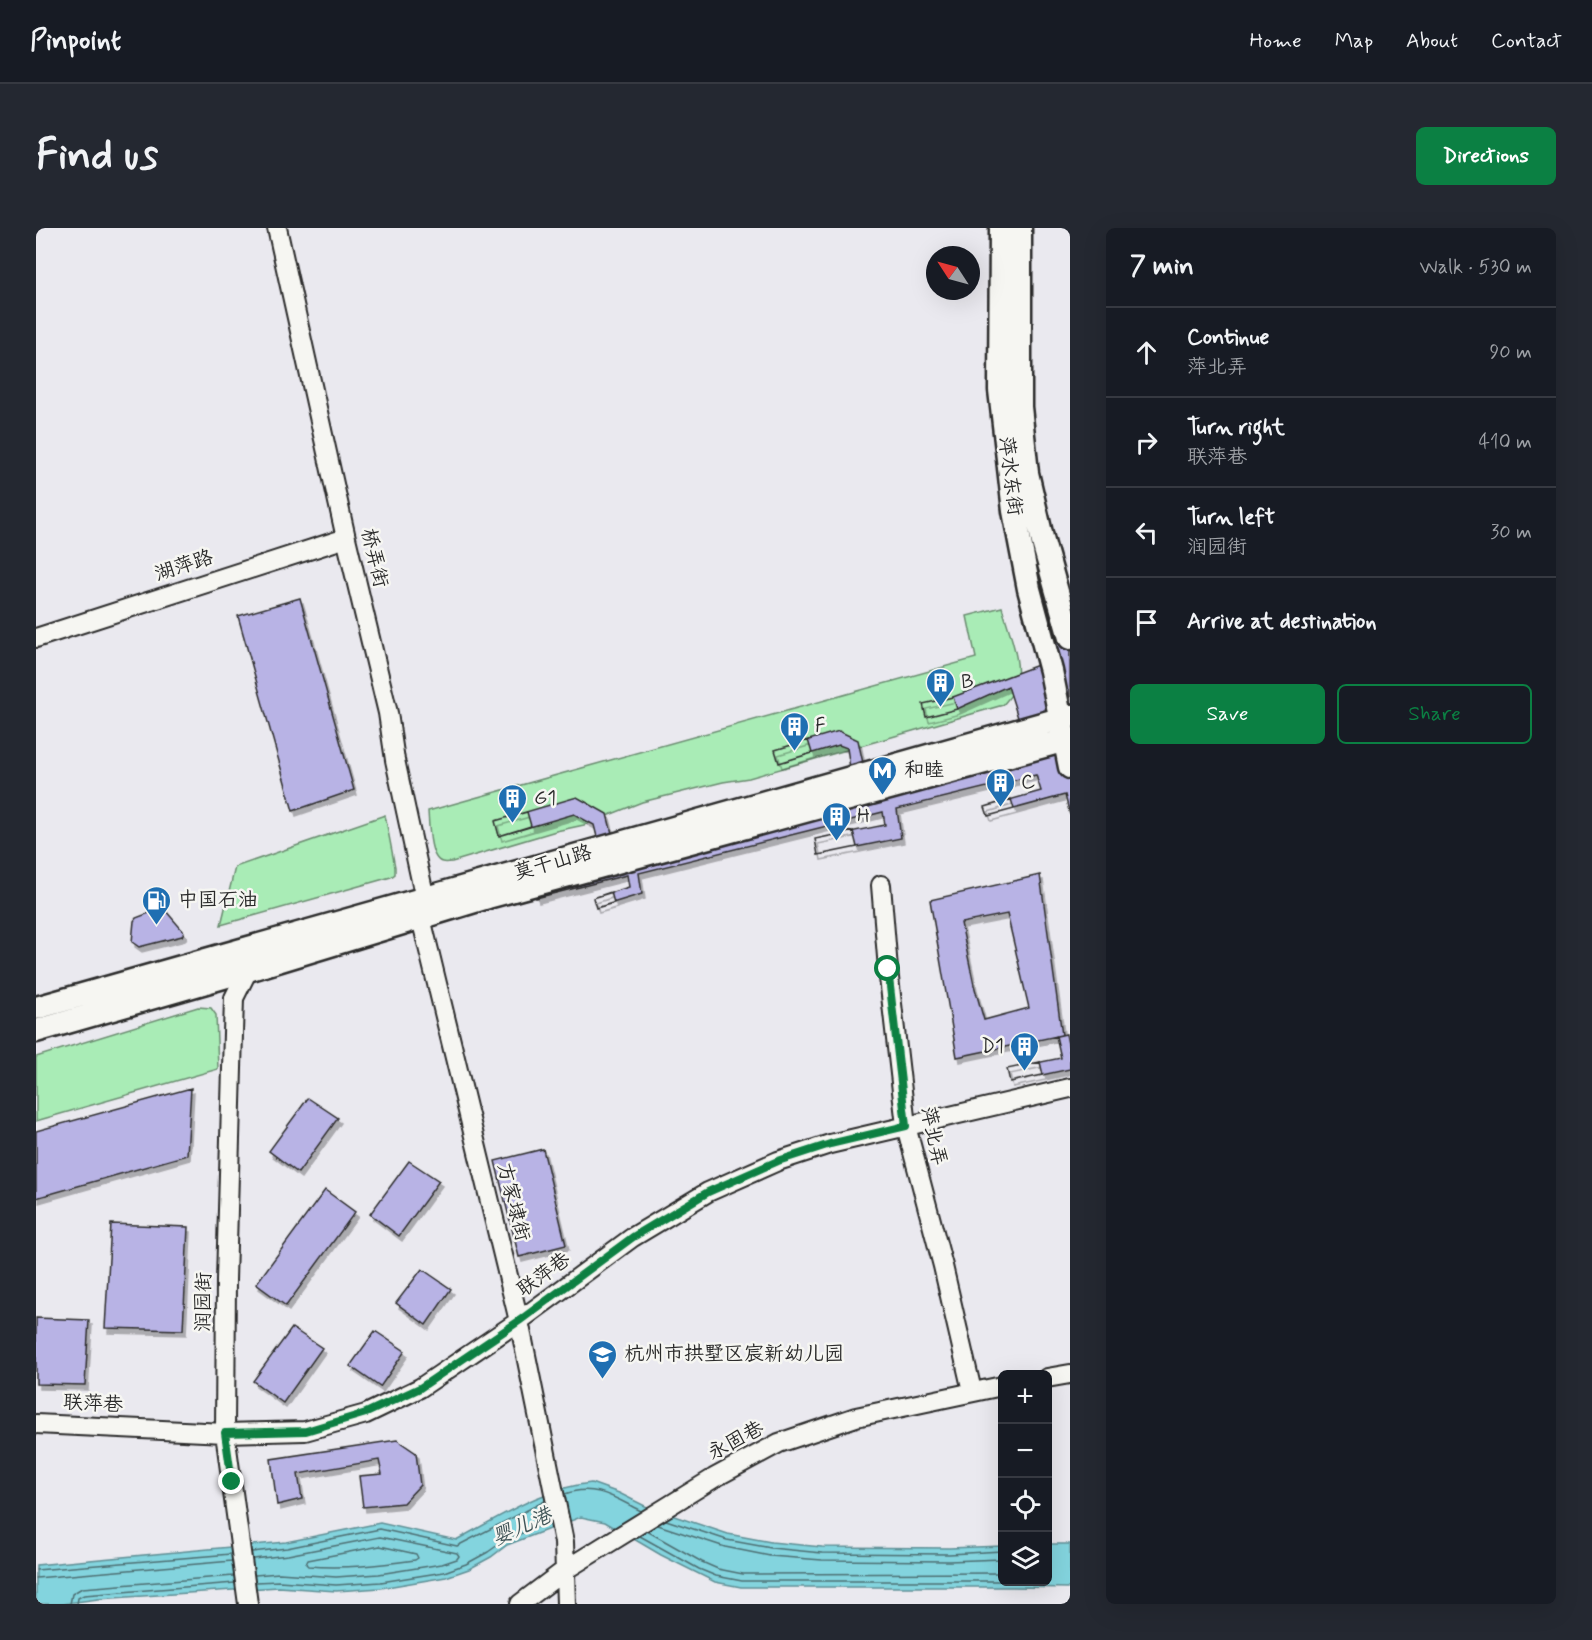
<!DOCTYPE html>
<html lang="en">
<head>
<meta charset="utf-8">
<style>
	:root { --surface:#171b24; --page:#242831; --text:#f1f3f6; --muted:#9ea1a6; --line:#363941; --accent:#0b8043 }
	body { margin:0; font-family:Mynerve,"LXGW WenKai TC",sans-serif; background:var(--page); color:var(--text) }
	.controls { position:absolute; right:18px; bottom:18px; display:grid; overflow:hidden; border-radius:9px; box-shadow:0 6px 24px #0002 }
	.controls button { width:54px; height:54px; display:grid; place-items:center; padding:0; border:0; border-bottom:2px solid var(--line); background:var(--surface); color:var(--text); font:30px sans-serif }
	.compass { position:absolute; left:890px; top:18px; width:54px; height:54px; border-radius:50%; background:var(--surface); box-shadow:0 6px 24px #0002; rotate:306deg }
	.stop { position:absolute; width:18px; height:18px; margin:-14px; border:4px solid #0b8043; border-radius:50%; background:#fff }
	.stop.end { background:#0b8043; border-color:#fff; box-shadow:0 2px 6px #0008 }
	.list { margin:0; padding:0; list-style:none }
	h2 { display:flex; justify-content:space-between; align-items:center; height:78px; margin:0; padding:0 24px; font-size:26px }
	h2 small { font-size:20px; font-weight:400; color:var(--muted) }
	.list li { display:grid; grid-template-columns:39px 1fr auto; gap:18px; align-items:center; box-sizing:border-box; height:90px; padding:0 24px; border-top:2px solid var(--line) }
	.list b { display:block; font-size:22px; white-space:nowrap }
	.list p { margin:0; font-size:20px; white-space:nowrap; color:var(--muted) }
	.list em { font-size:20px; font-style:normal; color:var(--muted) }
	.actions { display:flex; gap:12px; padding:18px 24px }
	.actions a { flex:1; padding:14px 0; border:2px solid var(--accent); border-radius:9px; text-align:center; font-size:21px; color:var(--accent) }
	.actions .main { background:var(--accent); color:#fff }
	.icon { flex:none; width:33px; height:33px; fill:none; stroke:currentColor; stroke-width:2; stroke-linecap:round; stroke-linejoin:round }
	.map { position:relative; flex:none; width:1034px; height:1376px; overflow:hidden; border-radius:9px }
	header { display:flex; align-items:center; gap:36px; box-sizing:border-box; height:84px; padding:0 30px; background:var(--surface); border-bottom:2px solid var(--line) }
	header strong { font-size:28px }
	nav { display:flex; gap:33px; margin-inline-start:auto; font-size:21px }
	.intro { display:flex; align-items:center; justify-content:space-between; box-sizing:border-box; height:144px; padding:0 36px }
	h1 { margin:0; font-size:42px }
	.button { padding:15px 27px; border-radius:9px; background:var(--accent); color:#fff; font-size:21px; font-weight:700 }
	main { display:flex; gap:36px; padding:0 36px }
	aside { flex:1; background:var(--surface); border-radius:9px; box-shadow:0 6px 24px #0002 }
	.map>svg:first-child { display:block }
</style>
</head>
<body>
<header>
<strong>Pinpoint</strong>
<nav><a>Home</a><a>Map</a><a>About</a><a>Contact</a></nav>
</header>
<div class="intro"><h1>Find us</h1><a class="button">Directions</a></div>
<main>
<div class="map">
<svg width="1034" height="1376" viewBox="0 0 1034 1376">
	<defs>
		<filter id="shadow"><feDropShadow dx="3" dy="5" stdDeviation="0" flood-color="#0004"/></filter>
	</defs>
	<rect width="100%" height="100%" fill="#eae9ef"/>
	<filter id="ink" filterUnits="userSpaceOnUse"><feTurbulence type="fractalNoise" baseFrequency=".0167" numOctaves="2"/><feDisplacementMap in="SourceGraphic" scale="12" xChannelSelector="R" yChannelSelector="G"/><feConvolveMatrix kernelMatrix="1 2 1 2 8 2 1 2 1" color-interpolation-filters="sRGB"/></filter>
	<g filter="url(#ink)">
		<path fill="#a9ecb6" stroke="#6a8c70" stroke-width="1.5" d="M966 379C972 401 989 440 978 462 976 467 970 473 967 477L713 550 687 554 606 574 548 597 520 603 416 634C412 634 409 635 406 634 393 631 393 595 392 583L940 430 931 388Z
			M349 587 359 639V646L355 649 185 697 199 639Z
			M162 779 175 780 180 787 182 841 0 893V829Z"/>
		<path fill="#83d4de" stroke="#609096" stroke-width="1.5" d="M555 1255 583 1265 611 1279 692 1306 735 1314 786 1319 913 1320 966 1318V1354H1011L1012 1316H1034V1360L978 1359H705L679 1354 625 1327 569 1294 545 1289 471 1317 455 1329 433 1341 410 1349 345 1360 300 1363 243 1359 62 1371 25 1376H0V1337L250 1314 344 1295 420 1312C464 1289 506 1260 555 1255Z"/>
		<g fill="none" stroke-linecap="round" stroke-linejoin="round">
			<path stroke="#4e6f73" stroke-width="1.5" d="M529 1266C558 1255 579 1270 605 1283
				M630 1292 691 1312 735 1320 786 1325 913 1326 966 1323
				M622 1297 689 1319 734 1328 786 1332 913 1333 966 1331
				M611 1303 666 1334 682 1341 707 1346 966 1345
				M604 1308 663 1341 680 1348 706 1353H966
				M344 1318 380 1326 382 1330 379 1332C343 1337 309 1341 272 1338L270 1336 272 1332Z
				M216 1324 251 1320 344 1301 421 1318 509 1273
				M217 1331 252 1327 344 1309 421 1325 423 1328 421 1331 406 1336 343 1346 300 1349 243 1345 219 1347
				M0 1342 195 1326
				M0 1350 196 1333
				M220 1354 243 1353 300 1357 345 1354 408 1344 430 1336 452 1324 469 1312 513 1294
				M34 1376 36 1366 46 1360 198 1348
				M41 1376 42 1370 48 1367 199 1355"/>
		</g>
		<path fill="#b8b3e5" stroke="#2b2b2b" stroke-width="1.5" fill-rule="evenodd" filter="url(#shadow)" d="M264 370 318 562 257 583 202 388Z
			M1021 371 1034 423V587L1029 567 952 588 949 579 1005 563 1000 547 861 581 865 610 782 627 779 611 849 597 847 584 603 645 606 666 560 680 557 670 593 659 591 647 500 670 492 629 562 613 558 597 538 586 463 608 459 593 541 569 571 586 577 609 816 553 811 520 803 517 743 535 739 522 803 503 822 512 830 549 989 512 972 458 921 481 890 489 887 476 917 469 1002 437 988 378Z
			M917 469 921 481 890 489 887 476Z
			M772 512 776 525 743 535 739 522Z
			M975 571 978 581 952 588 949 579Z
			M491 584 495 598 463 608 459 593Z
			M817 603 821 619 782 627 779 611Z
			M1004 647 1026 807 921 829 894 672ZM971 686 993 780 948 792 938 757 925 695Z
			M575 664 578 675 560 680 557 670Z
			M121 682H129L148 704 146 708 103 719 96 714 98 693 100 690Z
			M1030 806 1034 826V841L974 854 971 841 1025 830 1020 808Z
			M1004 834 1007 847 974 854 971 841Z
			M155 860 151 927 0 970V903Z
			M272 870 302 890 262 945 233 923Z
			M507 921 530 1017 483 1029 459 933Z
			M373 933 403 953 363 1008 334 986Z
			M289 962 319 984 250 1078 220 1056Z
			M75 996 152 999 147 1102 69 1100Z
			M386 1041 415 1061 390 1097 360 1075Z
			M0 1090 53 1092 49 1157 0 1156Z
			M256 1100 286 1120 247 1175 217 1153Z
			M339 1103 369 1123 344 1159 314 1138Z
			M361 1212 380 1225 384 1257 367 1275 327 1279 323 1248 346 1246 343 1232 262 1246 266 1271 241 1277 235 1231Z"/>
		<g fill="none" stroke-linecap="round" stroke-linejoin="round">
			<defs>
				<path id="minor" d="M241 0 310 310 352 485 359 532 389 671
					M0 410 310 310
					M845 657 852 741 870 898 907 1038 936 1163
					M385 690 483 1093 528 1314 530 1376
					M212 742 198 770 190 1052 189 1205 212 1376
					M1011 1150 1034 1146
					M0 1196 189 1205 269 1203 330 1186 384 1160 483 1093 597 1009 672 964 742 933 794 916 1034 860
					M484 1376 529 1342 678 1250 743 1215 820 1189 966 1158"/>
				<path id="major" d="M965 0 964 162 978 283 993 361 1015 443 1034 539
					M984 0V179L991 245 1007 314 1034 410
					M0 780 1034 488
					M0 803 212 742 452 669 1034 511"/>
			</defs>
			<use href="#minor" stroke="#2b2b2b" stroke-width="22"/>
			<use href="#major" stroke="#2b2b2b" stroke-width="27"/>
			<use href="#minor" stroke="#f6f6f2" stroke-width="18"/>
			<use href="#major" stroke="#f6f6f2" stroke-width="22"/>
		</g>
	</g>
	<g fill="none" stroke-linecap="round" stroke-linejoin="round" filter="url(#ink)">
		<path stroke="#0b8043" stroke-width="8" d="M196 1254 189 1205 270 1203 330 1185 384 1160 483 1093 597 1009 672 964 742 933 794 916 870 898 852 741"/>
	</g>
	<defs>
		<symbol id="building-pin" viewBox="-11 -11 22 30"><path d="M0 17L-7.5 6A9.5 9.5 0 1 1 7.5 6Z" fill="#1f6fb2" stroke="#f6f6f2"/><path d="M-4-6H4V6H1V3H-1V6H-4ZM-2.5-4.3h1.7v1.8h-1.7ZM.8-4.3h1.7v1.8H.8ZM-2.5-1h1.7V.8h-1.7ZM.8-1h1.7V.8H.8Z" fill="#fff"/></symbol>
		<symbol id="metro-pin" viewBox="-11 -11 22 30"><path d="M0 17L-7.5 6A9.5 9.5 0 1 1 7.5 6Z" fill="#1f6fb2" stroke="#f6f6f2"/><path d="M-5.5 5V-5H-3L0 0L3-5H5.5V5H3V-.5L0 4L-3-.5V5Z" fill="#fff"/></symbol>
		<symbol id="fuel-pin" viewBox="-11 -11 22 30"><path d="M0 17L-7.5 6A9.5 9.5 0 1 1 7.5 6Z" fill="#1f6fb2" stroke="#f6f6f2"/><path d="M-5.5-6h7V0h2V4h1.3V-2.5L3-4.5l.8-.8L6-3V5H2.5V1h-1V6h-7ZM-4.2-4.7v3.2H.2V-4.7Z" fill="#fff"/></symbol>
		<symbol id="school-pin" viewBox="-11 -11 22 30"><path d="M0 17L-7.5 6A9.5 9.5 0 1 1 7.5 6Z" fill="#1f6fb2" stroke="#f6f6f2"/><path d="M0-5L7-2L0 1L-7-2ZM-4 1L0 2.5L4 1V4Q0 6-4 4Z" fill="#fff"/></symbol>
	</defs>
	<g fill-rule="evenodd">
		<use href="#building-pin" x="888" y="438" width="33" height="45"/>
		<use href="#building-pin" x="742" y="482" width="33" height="45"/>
		<use href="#metro-pin" x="830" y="526" width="33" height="45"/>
		<use href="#building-pin" x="948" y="538" width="33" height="45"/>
		<use href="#building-pin" x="460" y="554" width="33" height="45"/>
		<use href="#building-pin" x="784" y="572" width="33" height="45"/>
		<use href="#fuel-pin" x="104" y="656" width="33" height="45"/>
		<use href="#building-pin" x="972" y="802" width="33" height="45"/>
		<use href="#school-pin" x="550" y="1110" width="33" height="45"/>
	</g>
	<g text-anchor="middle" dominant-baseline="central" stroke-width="5" stroke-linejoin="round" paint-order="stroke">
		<g font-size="20" fill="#2b2b2b" stroke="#f6f6f2">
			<text transform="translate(974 248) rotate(83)">萍水东街</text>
			<text transform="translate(338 330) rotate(77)">桥弄街</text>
			<text transform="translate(148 338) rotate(-18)">湖萍路</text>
			<text transform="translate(517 635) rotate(-16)">莫干山路</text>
			<text transform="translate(897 908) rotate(78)">萍北弄</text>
			<text transform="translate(477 974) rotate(76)">方家埭街</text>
			<text transform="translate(508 1047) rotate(-36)">联萍巷</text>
			<text transform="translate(168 1074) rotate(-89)">润园街</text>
			<text transform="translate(57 1176) rotate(3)">联萍巷</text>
			<text transform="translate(700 1213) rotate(-28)">永固巷</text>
		</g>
		<g font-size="20" fill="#2b2b2b" stroke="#f6f6f2" text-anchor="start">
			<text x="925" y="454">B</text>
			<text x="779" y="498">F</text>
			<text x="868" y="542">和睦</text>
			<text x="985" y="554">C</text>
			<text x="498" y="570">G1</text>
			<text x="821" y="588">H</text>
			<text x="142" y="672">中国石油</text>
			<text x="968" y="818" text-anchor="end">D1</text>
			<text x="588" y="1126">杭州市拱墅区宸新幼儿园</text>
		</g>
		<g font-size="21" font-style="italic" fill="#415558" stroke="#f6f6f2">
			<text transform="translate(486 1299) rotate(-24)">婴儿港</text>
		</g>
	</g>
</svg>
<div class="controls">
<button>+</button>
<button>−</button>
<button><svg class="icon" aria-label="locate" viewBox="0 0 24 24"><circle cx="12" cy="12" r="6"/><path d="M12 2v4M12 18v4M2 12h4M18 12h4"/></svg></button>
<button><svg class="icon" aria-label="layers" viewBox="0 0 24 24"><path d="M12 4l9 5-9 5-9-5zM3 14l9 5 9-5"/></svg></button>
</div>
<svg class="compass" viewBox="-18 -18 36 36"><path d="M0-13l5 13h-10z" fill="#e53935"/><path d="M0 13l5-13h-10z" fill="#9ea1a6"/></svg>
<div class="stop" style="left:852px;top:741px"></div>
<div class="stop end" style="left:196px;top:1254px"></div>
</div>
<aside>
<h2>7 min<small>Walk · 530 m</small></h2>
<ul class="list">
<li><svg class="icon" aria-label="ahead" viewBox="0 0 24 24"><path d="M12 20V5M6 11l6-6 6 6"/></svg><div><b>Continue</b><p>萍北弄</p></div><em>90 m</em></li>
<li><svg class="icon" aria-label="right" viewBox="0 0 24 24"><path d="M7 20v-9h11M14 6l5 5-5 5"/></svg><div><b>Turn right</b><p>联萍巷</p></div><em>410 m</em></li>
<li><svg class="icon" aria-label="left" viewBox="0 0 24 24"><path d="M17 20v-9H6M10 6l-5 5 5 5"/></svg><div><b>Turn left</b><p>润园街</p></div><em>30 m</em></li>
<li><svg class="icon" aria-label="arrive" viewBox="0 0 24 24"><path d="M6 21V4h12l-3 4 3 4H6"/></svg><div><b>Arrive at destination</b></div></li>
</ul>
<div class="actions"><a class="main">Save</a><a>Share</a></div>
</aside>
</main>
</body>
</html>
